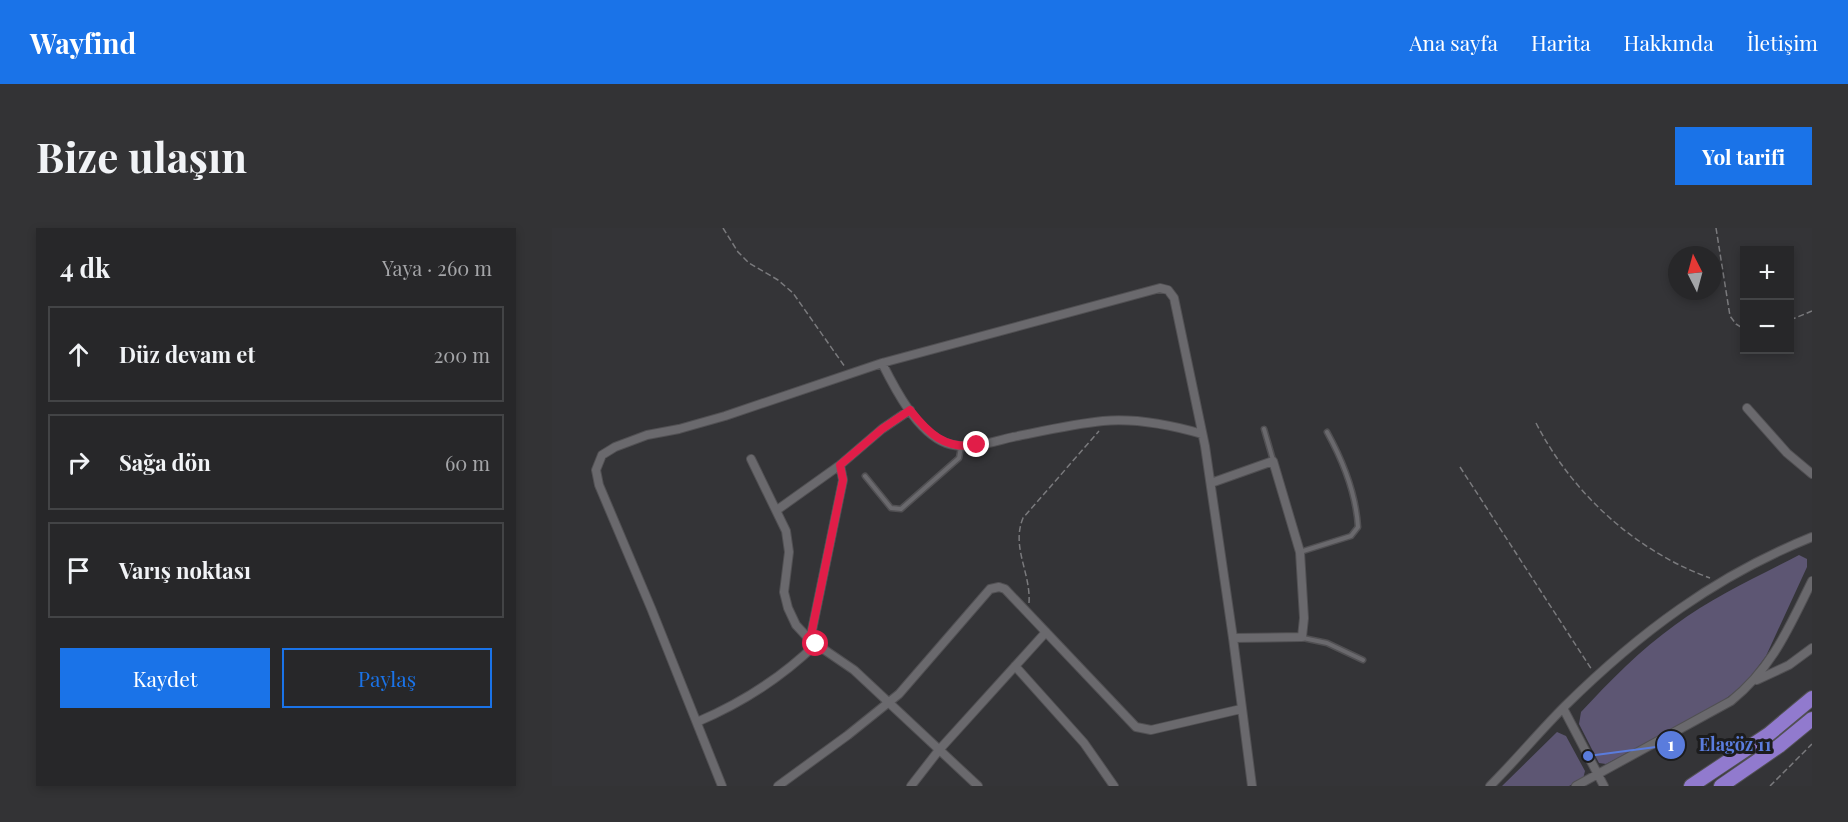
<!DOCTYPE html>
<html lang="tr">
<head>
<meta charset="utf-8">
<style>
	:root { --surface:#272729; --page:#333335; --text:#f1f3f6; --muted:#a4a5a8; --line:#434446; --accent:#1a73e8 }
	body { margin:0; font-family:"Playfair Display",serif; background:var(--page); color:var(--text) }
	.controls { position:absolute; right:18px; top:18px; display:grid; overflow:hidden; border-radius:0px; box-shadow:0 3px 9px #0003 }
	.controls button { width:54px; height:54px; display:grid; place-items:center; padding:0; border:0; border-bottom:2px solid var(--line); background:var(--surface); color:var(--text); font:30px sans-serif }
	.compass { position:absolute; left:1116px; top:18px; width:54px; height:54px; border-radius:50%; background:var(--surface); box-shadow:0 3px 9px #0003; rotate:354deg }
	.stop { position:absolute; width:18px; height:18px; margin:-14px; border:4px solid #e11d48; border-radius:50%; background:#fff }
	.stop.end { background:#e11d48; border-color:#fff; box-shadow:0 2px 6px #0008 }
	.list { margin:0; padding:0; list-style:none }
	h2 { display:flex; justify-content:space-between; align-items:center; height:78px; margin:0; padding:0 24px; font-size:26px }
	h2 small { font-size:20px; font-weight:400; color:var(--muted) }
	.list li { display:grid; grid-template-columns:39px 1fr auto; gap:18px; align-items:center; box-sizing:border-box; height:96px; margin:0 12px 12px; padding:0 12px; border:2px solid var(--line); border-radius:0px }
	.list b { display:block; font-size:22px; white-space:nowrap }
	.list em { font-size:20px; font-style:normal; color:var(--muted) }
	.actions { display:flex; gap:12px; padding:18px 24px }
	.actions a { flex:1; padding:14px 0; border:2px solid var(--accent); border-radius:0px; text-align:center; font-size:21px; color:var(--accent) }
	.actions .main { background:var(--accent); color:#fff }
	.icon { flex:none; width:33px; height:33px; fill:none; stroke:currentColor; stroke-width:2; stroke-linecap:round; stroke-linejoin:round }
	.map { position:relative; flex:none; width:1260px; height:558px; overflow:hidden; border-radius:0px }
	header { display:flex; align-items:center; gap:36px; box-sizing:border-box; height:84px; padding:0 30px; background:var(--accent); color:#fff }
	header strong { font-size:28px }
	nav { display:flex; gap:33px; margin-inline-start:auto; font-size:21px }
	.intro { display:flex; align-items:center; justify-content:space-between; box-sizing:border-box; height:144px; padding:0 36px }
	h1 { margin:0; font-size:42px }
	.button { padding:15px 27px; border-radius:0px; background:var(--accent); color:#fff; font-size:21px; font-weight:700 }
	main { display:flex; gap:36px; padding:0 36px }
	aside { flex:1; background:var(--surface); border-radius:0px; box-shadow:0 3px 9px #0003 }
	.map>svg:first-child { display:block }
</style>
</head>
<body>
<header>
<strong>Wayfind</strong>
<nav><a>Ana sayfa</a><a>Harita</a><a>Hakkında</a><a>İletişim</a></nav>
</header>
<div class="intro"><h1>Bize ulaşın</h1><a class="button">Yol tarifi</a></div>
<main>
<aside>
<h2>4 dk<small>Yaya · 260 m</small></h2>
<ul class="list">
<li><svg class="icon" aria-label="ahead" viewBox="0 0 24 24"><path d="M12 20V5M6 11l6-6 6 6"/></svg><div><b>Düz devam et</b></div><em>200 m</em></li>
<li><svg class="icon" aria-label="right" viewBox="0 0 24 24"><path d="M7 20v-9h11M14 6l5 5-5 5"/></svg><div><b>Sağa dön</b></div><em>60 m</em></li>
<li><svg class="icon" aria-label="arrive" viewBox="0 0 24 24"><path d="M6 21V4h12l-3 4 3 4H6"/></svg><div><b>Varış noktası</b></div></li>
</ul>
<div class="actions"><a class="main">Kaydet</a><a>Paylaş</a></div>
</aside>
<div class="map">
<svg width="1260" height="558" viewBox="0 0 1260 558">
	<rect width="100%" height="100%" fill="#343437"/>
	<path fill="#5d5673" d="M1247 327 1255 331V339L1214 428 1193 456 1163 479 1054 536 1047 535 1027 496 1029 484C1058 453 1088 422 1123 397 1161 369 1205 349 1247 327Z
		M1005 504 1014 508 1033 543 1031 551 1017 558H950Z"/>
	<g fill="none" stroke-linecap="round" stroke-linejoin="round">
		<defs>
			<path id="lane" d="M712 201 721 232
				M313 248 339 280 349 281 407 230 409 219
				M748 324 799 308 806 299C804 266 791 233 775 204
				M751 410 775 415 811 432"/>
			<path id="street" d="M330 135C343 161 365 204 394 215 416 223 440 214 461 209 491 203 521 196 551 193 584 190 619 197 650 206
				M1195 180 1235 225 1260 246
				M199 231 234 303 237 324 232 364 236 380 244 397 258 412 302 442 426 558
				M659 255 721 233 748 324 752 390 750 409 681 410
				M225 282 288 237 330 201 358 182
				M258 412 291 252 288 237
				M463 438 532 515 562 558
				M1205 452 1237 437 1260 420
				M1011 480 1052 558
				M145 494C190 475 229 450 264 416
				M170 558 99 380 47 257 44 242 50 227 63 219 95 207 127 201 173 188 330 135 608 60 616 62 622 70 653 218 681 410 700 558
				M226 558 296 507 347 466 438 361 447 359 453 361 584 499 599 502 689 481
				M359 558 387 522 494 404
				M938 558C964 532 987 504 1013 478 1087 405 1163 348 1260 309
				M1024 558 1179 473C1221 439 1237 399 1260 353"/>
			<path id="highway" d="M1139 558 1217 506 1260 470
				M1169 558 1227 518 1260 491"/>
		</defs>
		<use href="#lane" stroke="#515053" stroke-width="7"/>
		<use href="#street" stroke="#515053" stroke-width="10"/>
		<use href="#highway" stroke="#515053" stroke-width="16"/>
		<path stroke="#7a7a7d" stroke-width="1.5" stroke-dasharray="6 3" stroke-linecap="butt" d="M171 0 186 24 197 35 226 52 241 65 293 139
			M1164 0 1178 88 1184 96 1192 101
			M1238 92 1260 83
			M984 195C1020 265 1083 323 1158 350
			M908 239 1040 442
			M477 375C479 345 459 319 471 290L547 203
			M1218 558 1260 516"/>
		<use href="#lane" stroke="#6a696d" stroke-width="4"/>
		<use href="#street" stroke="#6a696d" stroke-width="8"/>
		<use href="#highway" stroke="#917ace" stroke-width="14"/>
	</g>
	<g fill="none" stroke-linecap="round" stroke-linejoin="round">
		<path stroke="#e11d48" stroke-width="8" d="M264 416 258 412 291 252 288 237 330 201 358 182C376 205 393 222 425 217"/>
	</g>
	<path fill="none" stroke="#5a7cdd" stroke-width="2" d="M1036 528L1119 517"/>
	<g fill="#5a7cdd" stroke="#1c1c1d" stroke-width="2">
		<circle cx="1036" cy="528" r="6"/>
		<circle cx="1119" cy="517" r="15"/>
	</g>
	<g font-size="18" text-anchor="middle" font-weight="bold" fill="#fff">
		<text x="1119" y="523">1</text>
	</g>
	<g font-size="18" text-anchor="middle" font-weight="bold" fill="#5a7cdd" stroke="#1c1c1d" stroke-width="6" stroke-linejoin="round" paint-order="stroke">
		<text x="1183" y="523">Elagöz 11</text>
	</g>
</svg>
<div class="controls">
<button>+</button>
<button>−</button>
</div>
<svg class="compass" viewBox="-18 -18 36 36"><path d="M0-13l5 13h-10z" fill="#e53935"/><path d="M0 13l5-13h-10z" fill="#a4a5a8"/></svg>
<div class="stop" style="left:264px;top:416px"></div>
<div class="stop end" style="left:425px;top:217px"></div>
</div>
</main>
</body>
</html>
